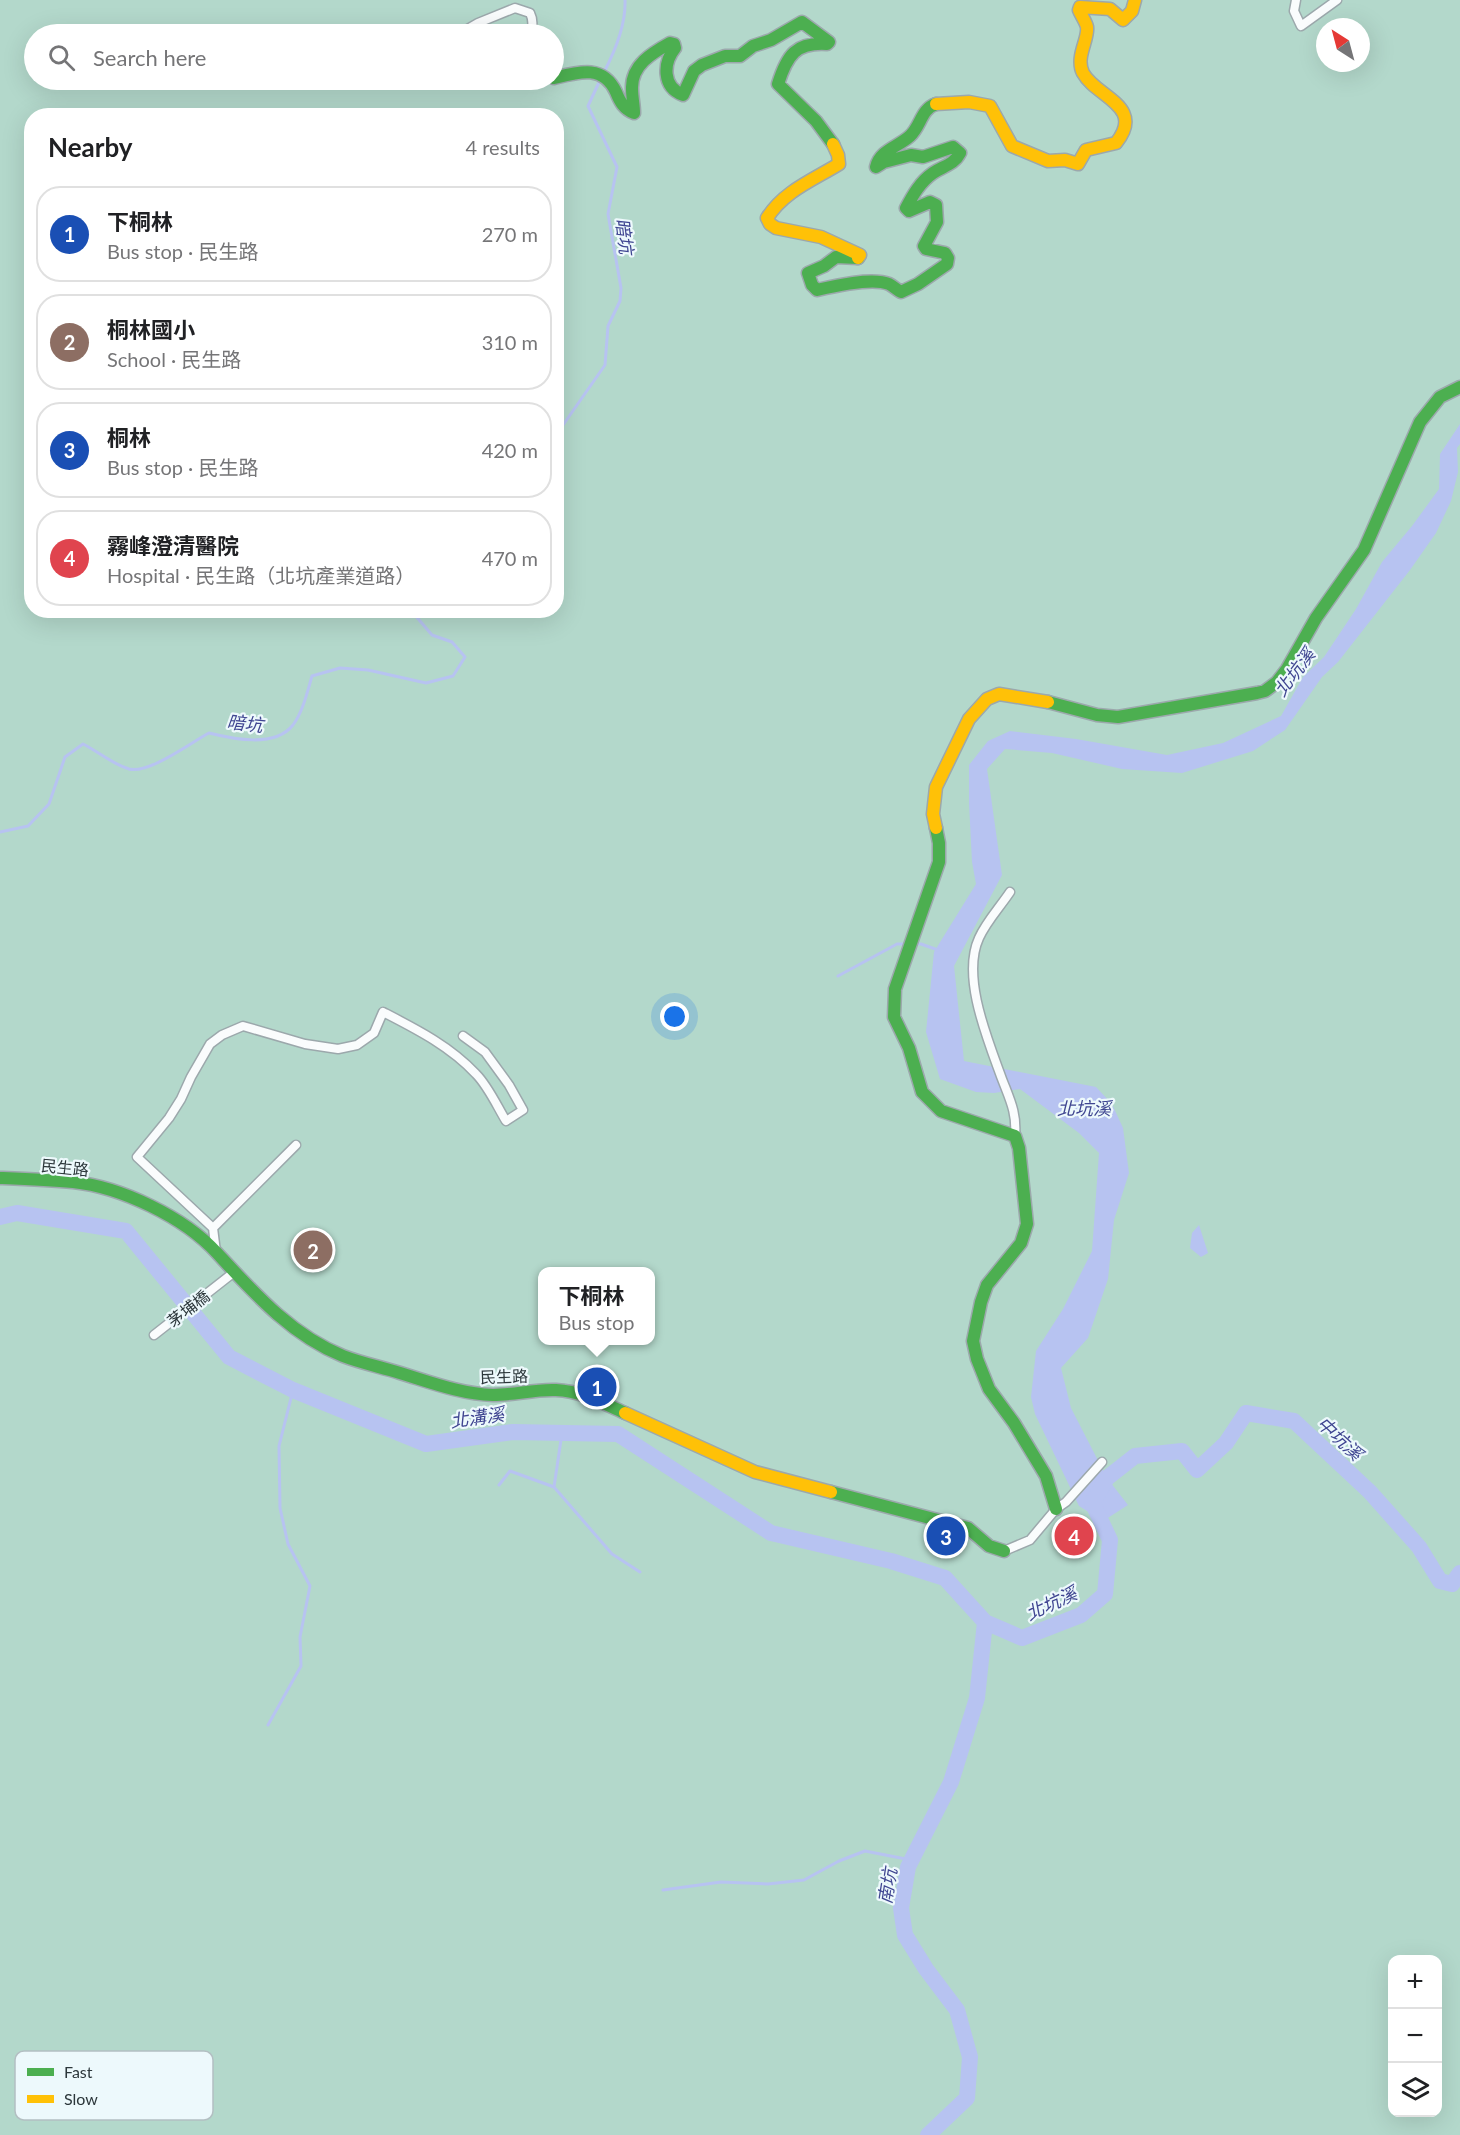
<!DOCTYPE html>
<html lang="en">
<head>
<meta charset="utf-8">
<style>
	:root { --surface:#fff; --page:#f6f6f6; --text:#202124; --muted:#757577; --line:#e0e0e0; --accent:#69767a }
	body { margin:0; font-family:Lato,"Noto Sans TC",sans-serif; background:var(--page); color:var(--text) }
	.controls { position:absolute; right:18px; bottom:18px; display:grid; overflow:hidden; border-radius:12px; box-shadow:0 6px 24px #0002 }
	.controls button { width:54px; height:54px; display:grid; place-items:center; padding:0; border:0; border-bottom:2px solid var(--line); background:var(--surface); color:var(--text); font:30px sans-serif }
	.compass { position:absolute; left:1316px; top:18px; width:54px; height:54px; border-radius:50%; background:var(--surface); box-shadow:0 6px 24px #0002; rotate:324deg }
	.you { position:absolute; left:675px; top:1017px; width:21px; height:21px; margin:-15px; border:4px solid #fff; border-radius:50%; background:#1a73e8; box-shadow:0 0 0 9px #1a73e833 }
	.badge { display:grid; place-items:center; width:39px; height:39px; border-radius:50%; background:var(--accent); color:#fff; font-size:20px; font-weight:700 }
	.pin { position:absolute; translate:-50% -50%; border:3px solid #fff; box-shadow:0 2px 6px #0006 }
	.popup { position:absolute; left:538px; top:1267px; width:117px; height:78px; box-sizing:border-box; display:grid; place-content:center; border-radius:12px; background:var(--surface); filter:drop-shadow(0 2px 4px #0005); font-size:20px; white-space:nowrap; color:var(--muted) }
	.popup b { font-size:22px; color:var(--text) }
	.popup::after { content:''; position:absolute; left:50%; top:100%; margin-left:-12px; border:12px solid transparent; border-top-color:var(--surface) }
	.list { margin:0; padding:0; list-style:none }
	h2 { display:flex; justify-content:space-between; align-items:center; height:78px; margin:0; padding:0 24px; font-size:26px }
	h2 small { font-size:20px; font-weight:400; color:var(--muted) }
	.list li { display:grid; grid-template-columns:39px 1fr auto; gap:18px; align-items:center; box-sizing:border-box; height:96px; margin:0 12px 12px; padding:0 12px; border:2px solid var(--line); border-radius:24px }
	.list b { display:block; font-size:22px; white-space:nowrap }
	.list p { margin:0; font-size:20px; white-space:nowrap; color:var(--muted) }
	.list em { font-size:20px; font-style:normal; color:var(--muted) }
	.icon { flex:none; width:33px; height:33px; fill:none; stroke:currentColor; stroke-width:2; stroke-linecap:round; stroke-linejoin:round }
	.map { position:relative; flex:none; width:1460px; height:2135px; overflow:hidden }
	.search { position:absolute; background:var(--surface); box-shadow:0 6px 24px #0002; left:24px; top:24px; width:540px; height:66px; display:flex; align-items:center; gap:15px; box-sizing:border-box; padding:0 21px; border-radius:33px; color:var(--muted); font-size:22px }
	.panel { position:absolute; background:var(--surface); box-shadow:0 6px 24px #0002; left:24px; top:108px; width:540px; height:510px; border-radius:24px }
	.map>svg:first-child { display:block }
</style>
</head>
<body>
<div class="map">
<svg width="1460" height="2135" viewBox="0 0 1460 2135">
	<rect width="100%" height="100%" fill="#dbebf0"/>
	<path fill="#b3d8cb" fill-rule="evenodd" d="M0 0H1460V2135H0ZM1325 27H1361V63H1325ZM34 34H554V80H34ZM32 116H556V610H32ZM543 1272H651V1340H543ZM1392 1960H1438V2112H1392Z"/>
	<path fill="#b7c3f1" d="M1460 424V444L1457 448 1458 472 1451 501 1436 533 1410 570 1338 662 1322 677 1285 730 1253 751 1182 773 1122 769 1052 753 1005 749 987 769 1002 875 954 966 964 1061 1096 1087 1112 1104 1123 1128 1129 1173 1114 1220 1108 1279 1088 1338 1061 1368 1071 1408 1107 1478 1128 1505 1103 1521 1079 1506 1035 1414 1031 1397 1036 1351 1063 1309 1092 1251 1099 1153 1079 1133 1020 1089 994 1093 976 1092 940 1079 926 1032 934 952 976 884 972 862 969 803V765L988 741 1010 731 1076 739 1167 755 1223 743 1281 716 1303 677 1324 657 1356 609 1382 562 1412 526 1439 489 1440 454Z
		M1199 1225 1208 1253 1201 1257 1190 1248 1192 1233Z"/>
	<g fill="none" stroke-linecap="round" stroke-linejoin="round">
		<path stroke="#b7c3f1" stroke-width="3" d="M604 72C615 51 626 24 625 0
			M556 435 605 365 608 326 620 301 621 288 608 214 617 167 588 106 601 78
			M0 832 28 826 49 804 65 757 83 744C99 752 112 764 129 769 149 774 190 743 209 733 233 739 275 748 293 725 303 711 307 693 312 676L340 668 368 670 426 683 453 676 465 657 452 642 432 635 414 614V610
			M916 944H921L938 950
			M838 976 897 944H906
			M562 1433 554 1487 612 1554 640 1572
			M499 1485 510 1471 554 1487
			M268 1725 301 1666 300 1637 310 1586 288 1544 280 1508 279 1446 293 1390
			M663 1890 721 1882 768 1884 804 1880 839 1861 865 1851 911 1860"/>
		<path stroke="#b7c3f1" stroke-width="16" d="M0 1217 17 1213 126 1231 229 1357 293 1390 426 1444 513 1432 618 1434 771 1533 891 1561 945 1578 985 1622 1022 1638 1081 1615 1105 1594 1110 1540 1092 1502
			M1096 1497 1107 1478 1135 1456 1182 1451 1197 1470 1226 1443 1246 1413 1294 1421 1370 1492 1419 1547 1440 1581 1452 1584 1460 1573
			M928 2135 967 2098 970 2057 957 2010 926 1969 905 1935 901 1908 908 1867 951 1782 977 1698 985 1622"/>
		<defs>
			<path id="street" d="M1296 0 1294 11 1301 26 1337 0
				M459 34 478 23 515 8 530 13C533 19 534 29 528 34
				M1010 892C1000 907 986 922 979 938 961 977 988 1040 1002 1079 1010 1100 1017 1113 1015 1136
				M213 1228 296 1145
				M216 1252 213 1228 137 1157 169 1118 181 1099 191 1077 210 1044 222 1035 243 1026 305 1044 338 1049 357 1045 374 1033 383 1012C416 1029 450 1046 476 1074 488 1086 497 1106 506 1121L523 1110 509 1085 485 1052 463 1036
				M154 1335 233 1273
				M1004 1551 1030 1540 1056 1509 1066 1502 1102 1462"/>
			<path id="fast" d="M554 78C578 72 603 64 616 92 620 102 624 109 634 113 634 105 632 97 632 89 631 65 652 53 670 43L674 44 675 48C663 63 662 87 683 95L694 71 702 65 725 56H740L753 46 771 40 802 22 829 42 827 44C796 42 787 55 778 84L816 121 833 144
				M858 258 836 257 824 266 808 273 812 285 817 290C834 286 872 277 889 284 893 286 897 290 901 292L918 284 947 264 948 258 945 253 926 249 924 246 937 222 936 205 930 202 909 211 906 208C913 195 920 182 933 173 943 166 954 165 960 153L953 147 923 157 911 155 884 162 876 167C880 150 898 147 910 136 921 126 921 109 936 104
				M1048 702 1097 715 1118 717 1257 693 1265 691 1277 682 1287 669 1316 618 1364 550 1420 422 1440 397 1460 387
				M936 828 939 843V862L895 989 894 1017 909 1048 922 1092 941 1111 1015 1136 1019 1148 1027 1224 1021 1243 987 1285 981 1302 973 1341 977 1359 989 1389 1014 1423 1046 1476 1056 1509
				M0 1178C24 1179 49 1180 73 1182 121 1187 184 1217 217 1253 254 1293 291 1335 343 1356 361 1363 381 1367 400 1373 430 1382 461 1394 493 1395 514 1395 535 1389 556 1390 581 1391 603 1403 625 1413
				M831 1492 968 1528 989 1546 1004 1551"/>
			<path id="slow" d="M936 104 969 102 990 106 1012 146 1048 161 1065 160 1078 164 1086 150 1116 143C1146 106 1096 97 1083 73 1075 57 1089 39 1087 27 1086 22 1081 15 1079 10L1080 7 1110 9 1123 20 1132 11 1135 0
				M833 144 838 155 839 164C813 180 784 191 767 218L770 224 776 228 821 237 860 255 858 258
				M936 828 933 814 936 787 969 719 987 699 999 694 1048 702
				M625 1413 755 1472 831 1492"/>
		</defs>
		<use href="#street" stroke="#9ca8ac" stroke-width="11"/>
		<use href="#fast" stroke="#9ca8ac" stroke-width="15"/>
		<use href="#slow" stroke="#9ca8ac" stroke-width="15"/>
		<use href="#street" stroke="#fafcfd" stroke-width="8"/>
		<use href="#fast" stroke="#4caf50" stroke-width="12"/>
		<use href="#slow" stroke="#ffc107" stroke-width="12"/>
	</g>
	<g text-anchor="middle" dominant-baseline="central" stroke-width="4.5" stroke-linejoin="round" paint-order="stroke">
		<g font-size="16" fill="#2c373b" stroke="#edf9fc">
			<text transform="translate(65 1167) rotate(6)">民生路</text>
			<text transform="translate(188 1308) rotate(-38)">茅埔橋</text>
			<text transform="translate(504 1376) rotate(-2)">民生路</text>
		</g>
		<g font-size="18" font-style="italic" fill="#3f4591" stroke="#edf9fc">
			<text transform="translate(625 236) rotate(83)">暗坑</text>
			<text transform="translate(1294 672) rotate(-53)">北坑溪</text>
			<text transform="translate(245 723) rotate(6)">暗坑</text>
			<text x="1084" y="1108">北坑溪</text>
			<text transform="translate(477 1417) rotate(-8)">北溝溪</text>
			<text transform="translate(1340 1438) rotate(43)">中坑溪</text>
			<text transform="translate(1051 1603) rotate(-25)">北坑溪</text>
			<text transform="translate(887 1886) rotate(-81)">南坑</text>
		</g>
	</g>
	<rect x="15" y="2051" width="198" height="69" rx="9" fill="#edf9fc" stroke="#b3bfc2" stroke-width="1.5"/>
	<rect x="27" y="2068" width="27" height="8" fill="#4caf50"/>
	<rect x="27" y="2095" width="27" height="8" fill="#ffc107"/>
	<g font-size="16" fill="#2c373b">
		<text x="64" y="2078">Fast</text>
		<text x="64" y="2105">Slow</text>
	</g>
</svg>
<div class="controls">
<button>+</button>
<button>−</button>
<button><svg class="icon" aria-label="layers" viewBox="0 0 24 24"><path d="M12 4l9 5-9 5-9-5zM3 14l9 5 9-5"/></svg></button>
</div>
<svg class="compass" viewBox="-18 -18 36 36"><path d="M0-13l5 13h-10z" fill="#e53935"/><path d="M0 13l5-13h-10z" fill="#757577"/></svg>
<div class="you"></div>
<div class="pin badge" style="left:597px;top:1387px;background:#1a4fb4">1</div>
<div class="popup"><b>下桐林</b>Bus stop</div>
<div class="pin badge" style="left:313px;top:1250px;background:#8d6e63">2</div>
<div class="pin badge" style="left:946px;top:1536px;background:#1a4fb4">3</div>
<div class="pin badge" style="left:1074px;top:1536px;background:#e0444e">4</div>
<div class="search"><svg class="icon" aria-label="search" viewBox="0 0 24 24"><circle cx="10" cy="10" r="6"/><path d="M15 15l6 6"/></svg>Search here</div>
<section class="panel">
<h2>Nearby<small>4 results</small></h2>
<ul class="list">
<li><span class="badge" style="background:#1a4fb4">1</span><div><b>下桐林</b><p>Bus stop · 民生路</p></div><em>270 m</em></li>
<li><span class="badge" style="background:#8d6e63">2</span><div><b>桐林國小</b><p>School · 民生路</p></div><em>310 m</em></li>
<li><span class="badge" style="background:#1a4fb4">3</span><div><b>桐林</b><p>Bus stop · 民生路</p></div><em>420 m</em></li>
<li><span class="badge" style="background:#e0444e">4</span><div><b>霧峰澄清醫院</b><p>Hospital · 民生路（北坑產業道路）</p></div><em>470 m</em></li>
</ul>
</section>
</div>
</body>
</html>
